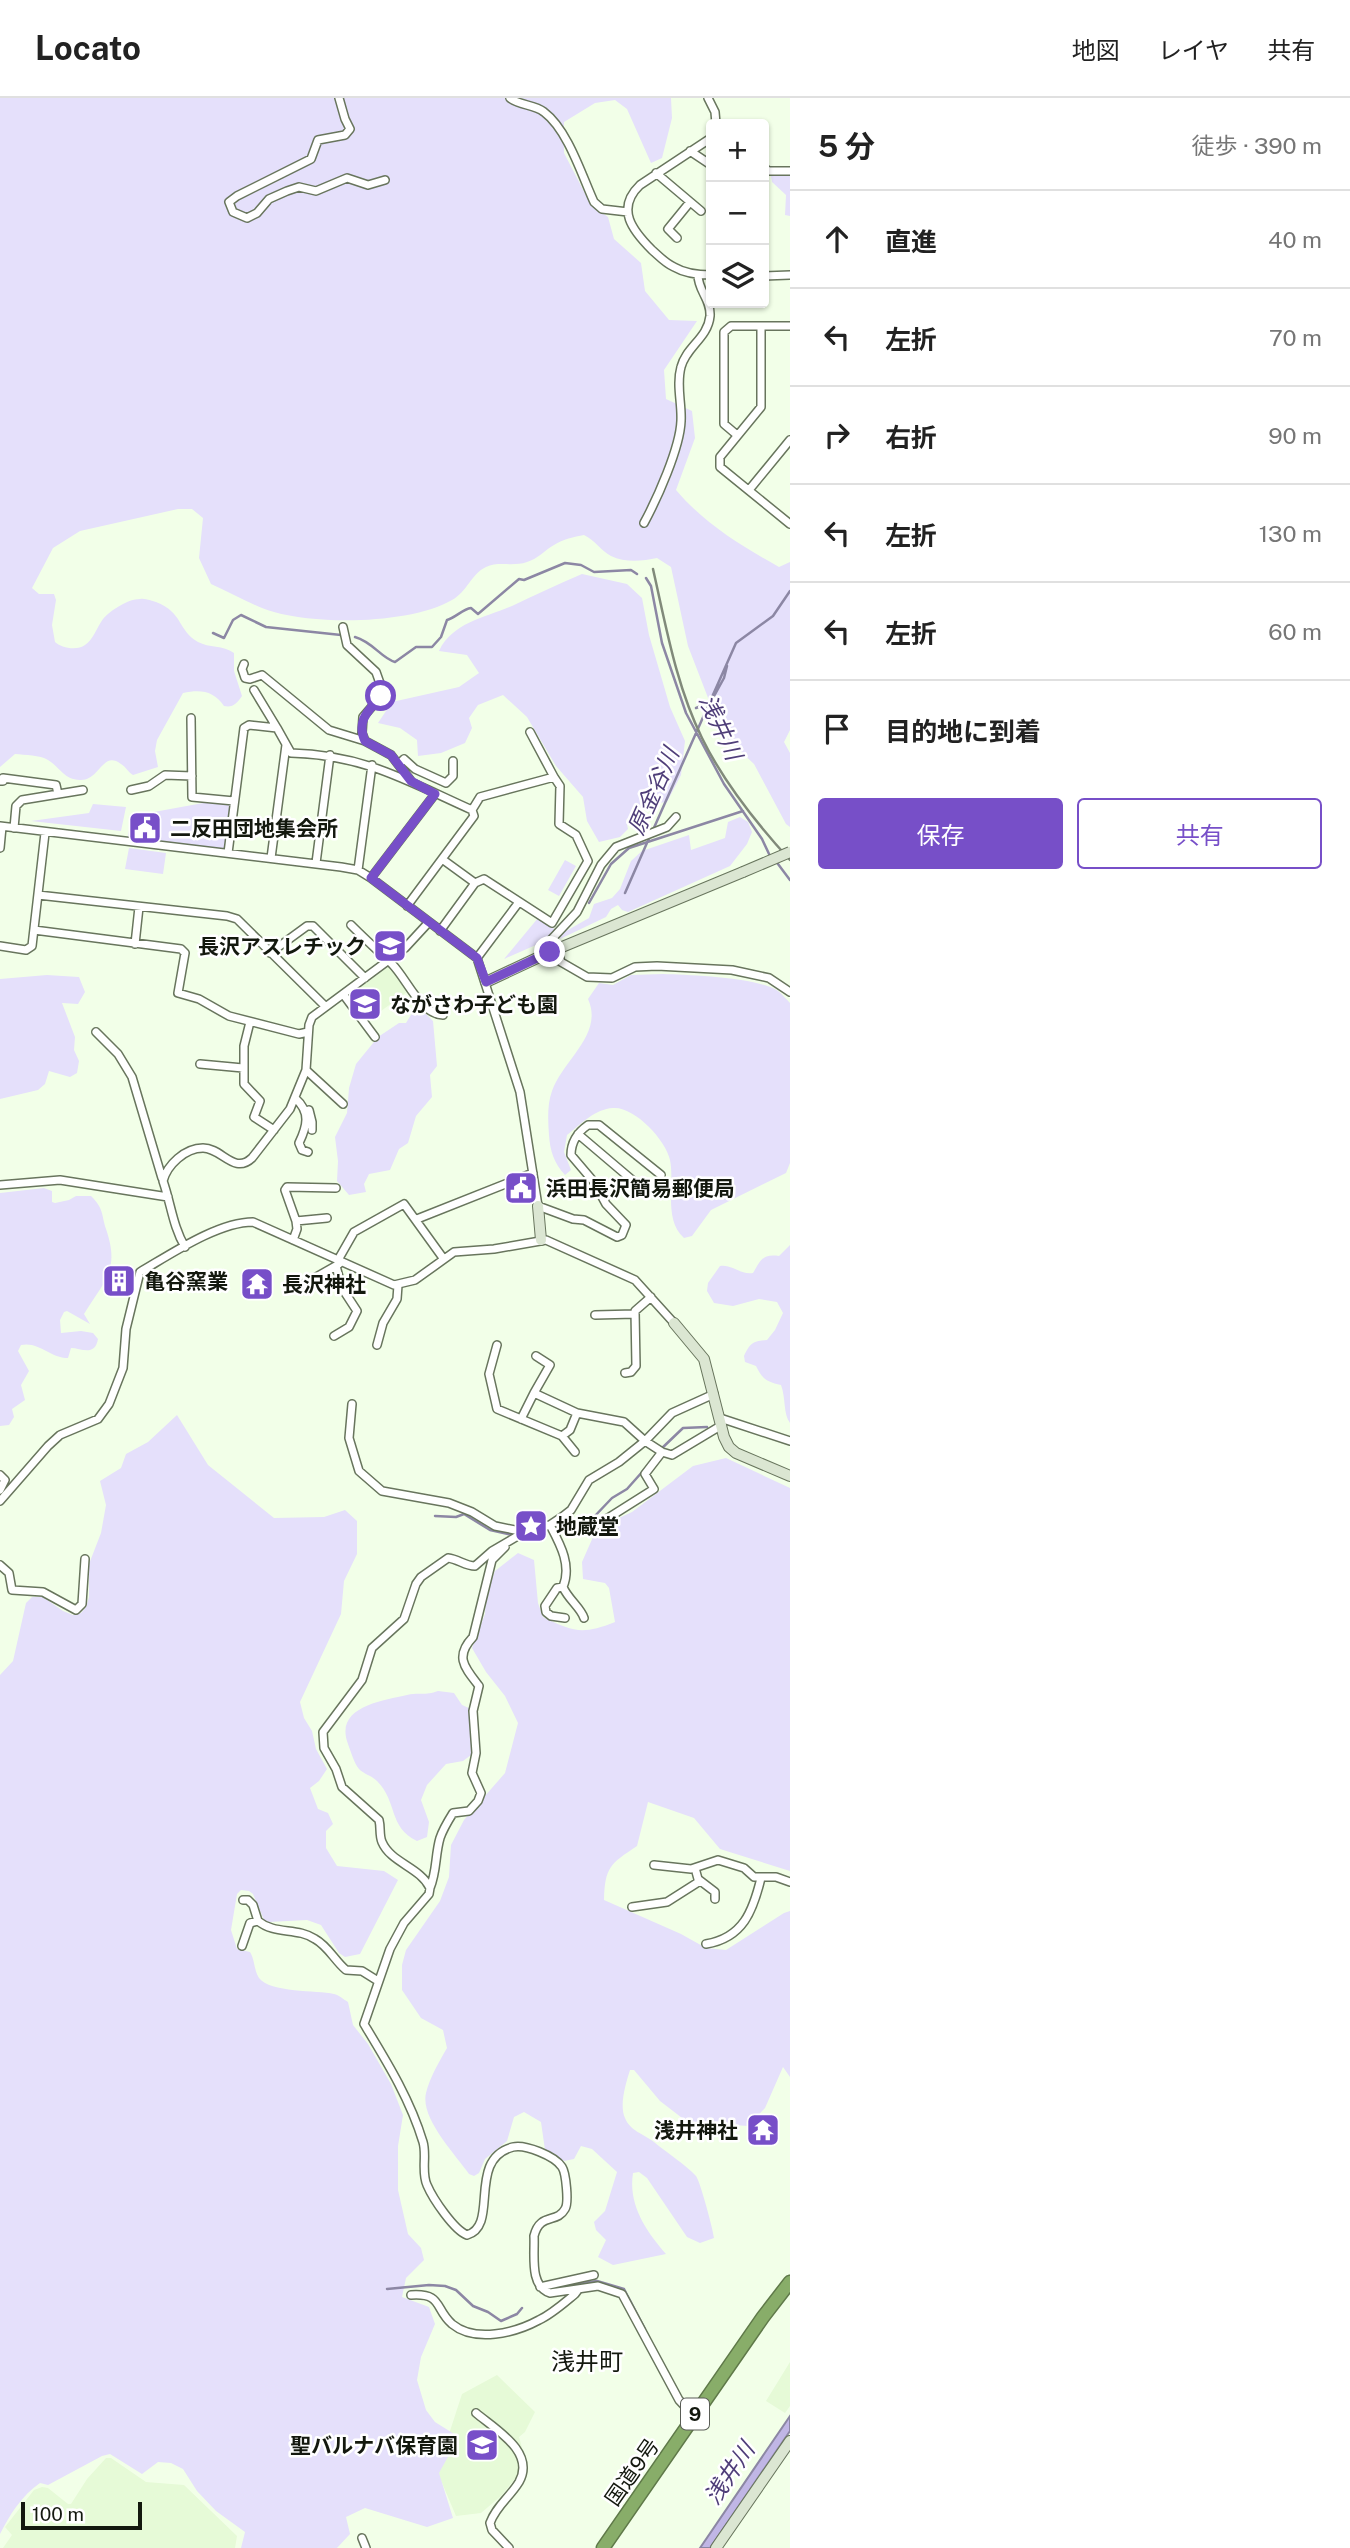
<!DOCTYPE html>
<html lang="ja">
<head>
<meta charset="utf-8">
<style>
	:root { --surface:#fff; --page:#f6f6f6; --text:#222; --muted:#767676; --line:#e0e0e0; --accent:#774fc8 }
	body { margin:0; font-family:"Public Sans","Noto Sans JP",sans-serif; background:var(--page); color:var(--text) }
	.controls { position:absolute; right:21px; top:21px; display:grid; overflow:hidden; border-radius:7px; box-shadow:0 2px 5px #0004 }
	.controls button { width:63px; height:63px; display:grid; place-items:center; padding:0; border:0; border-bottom:2px solid var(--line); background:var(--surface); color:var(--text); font:35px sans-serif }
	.scale { position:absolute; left:21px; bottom:18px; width:121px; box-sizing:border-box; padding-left:7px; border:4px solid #13180e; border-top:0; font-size:19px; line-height:24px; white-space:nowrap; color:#13180e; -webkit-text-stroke:5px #fff; paint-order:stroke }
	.stop { position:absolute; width:21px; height:21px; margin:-16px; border:5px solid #774fc8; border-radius:50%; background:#fff }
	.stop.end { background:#774fc8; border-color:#fff; box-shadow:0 2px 7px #0008 }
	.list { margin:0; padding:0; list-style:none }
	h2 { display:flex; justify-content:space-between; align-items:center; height:91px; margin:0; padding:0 28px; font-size:30px }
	h2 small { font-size:23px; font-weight:400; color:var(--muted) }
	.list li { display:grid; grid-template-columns:46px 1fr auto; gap:21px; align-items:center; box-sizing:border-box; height:98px; padding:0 28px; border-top:2px solid var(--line) }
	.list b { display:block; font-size:26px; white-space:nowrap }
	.list em { font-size:23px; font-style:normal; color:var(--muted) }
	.actions { display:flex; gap:14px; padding:21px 28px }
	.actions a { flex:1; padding:16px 0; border:2px solid var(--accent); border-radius:7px; text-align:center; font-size:24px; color:var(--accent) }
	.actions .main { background:var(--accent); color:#fff }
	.icon { flex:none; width:38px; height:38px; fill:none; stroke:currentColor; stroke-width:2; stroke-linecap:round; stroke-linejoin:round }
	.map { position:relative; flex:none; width:790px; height:2450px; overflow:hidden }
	header { display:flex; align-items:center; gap:42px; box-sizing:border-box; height:98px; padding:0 35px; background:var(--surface); border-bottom:2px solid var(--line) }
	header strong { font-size:33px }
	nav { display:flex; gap:38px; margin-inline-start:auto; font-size:24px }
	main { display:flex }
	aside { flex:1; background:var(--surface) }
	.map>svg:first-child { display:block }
</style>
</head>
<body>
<header>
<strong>Locato</strong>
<nav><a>地図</a><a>レイヤ</a><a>共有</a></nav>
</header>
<main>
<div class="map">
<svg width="790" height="2450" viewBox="0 0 790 2450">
	<rect width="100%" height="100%" fill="#f2ffe8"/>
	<path fill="#e6fad7" d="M389 868 407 894 366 924 348 899Z
		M790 2264V2308L785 2315 766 2303Z
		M497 2277 535 2314 525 2334 519 2339 523 2353 518 2377 501 2398 481 2415 456 2418 437 2373 462 2296Z
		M106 2360H111L146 2384 184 2387 237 2438 235 2450H3L12 2437 5 2429 34 2392 42 2389 48 2390 68 2406H71L87 2381Z"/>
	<path fill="#e5e0fb" d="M0 0H671L672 20 662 60 651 65 627 11 615 2 595 5 564 24V55L591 107 608 119 614 141 641 165 645 193 669 222 697 223 664 272 666 301 692 313 695 340 676 392C705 426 740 447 779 469L790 464V632L784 644 790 655V729L786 726 754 666 722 636 688 548 671 469 657 460C643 463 625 465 611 458 601 453 595 442 584 437 574 439 563 441 554 447 545 452 538 461 527 464 513 469 498 463 486 469 471 476 467 494 452 502 410 526 320 527 274 514 253 508 232 495 211 486L199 460 203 420 192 411H178L80 433 53 450 32 490 39 496H54L56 502 52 527 55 544C61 550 77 553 85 547 93 542 97 529 103 521 111 512 128 501 140 501 146 500 151 503 156 504 183 514 178 533 198 544 209 550 223 547 234 555V573L242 598C237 605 233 610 224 608 214 593 201 591 183 595L157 642 155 653 158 669 133 677C128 674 126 669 121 666 102 652 100 683 80 682 63 681 61 670 48 662 40 657 25 657 15 656L0 669Z
		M771 77H790V118L785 117 786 97 772 84Z
		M582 476 627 486 642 500 649 537 670 609 685 643 681 677 667 704C649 706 638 710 626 722L628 731 620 739 599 744 587 723 583 699 556 668 527 619 503 597 478 607 469 620 472 630 465 645 441 655 418 658 417 642 400 630 378 625 392 604 459 589 479 575 467 557 439 553C453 524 485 520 512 508 535 497 558 486 582 476Z
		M214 703 233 704 225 752 127 742 132 718Z
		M93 706 126 709 121 733 31 723 89 715Z
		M740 719 748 724 752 734 747 746 730 768 628 814 622 812 618 807 611 811 606 819 560 841 561 836 589 820 594 806 612 800 620 791 631 763 642 753 689 737 691 752 725 740 728 724Z
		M129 750 166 755 163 776 125 771Z
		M565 762 576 768 559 798 548 792Z
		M538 820 556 832 545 843 504 861Z
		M663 876C690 877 757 879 778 893 782 896 786 901 790 905V1065L786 1075 711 1112 692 1138 684 1140C663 1121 675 1086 670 1062 666 1042 634 1008 613 1010 595 1011 581 1026 567 1037L564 1054 571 1072 565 1077C554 1065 550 1053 549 1037 548 1023 547 1007 552 993 563 962 604 936 588 901L599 885 613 887 631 877Z
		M47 877 79 879 85 894 78 906 62 905 75 939 74 952 79 963 77 975 70 979 49 973 45 986 38 992 0 1001V881Z
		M417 907 433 923 437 968 430 977 432 999 416 1018 408 1045 399 1051 390 1072 369 1076 364 1086 366 1094 349 1097 337 1083 338 1063 335 1039 347 1015 349 990 356 966 378 939 399 925H406Z
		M44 1090 52 1093V1104L55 1105 69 1102 76 1098H91C104 1111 101 1115 106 1131 120 1172 105 1182 84 1216L90 1226 67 1213 64 1214 60 1222 61 1235 81 1233 93 1235 98 1241C95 1259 81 1250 71 1250L68 1260C50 1260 39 1243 21 1247L18 1253 29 1273 21 1287 25 1302 12 1311 14 1319 9 1327 0 1328V1095Z
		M790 1147V1325C783 1316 786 1300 781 1287 767 1284 762 1281 756 1268L745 1264 744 1258C750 1245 753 1243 767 1242L775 1232 783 1215 777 1204 759 1201 733 1208 714 1205 707 1193 708 1185 720 1168C732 1166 740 1177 753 1175 761 1162 762 1156 779 1158Z
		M177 1317 208 1367 274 1420 324 1419 345 1412 357 1423V1456L344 1483 341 1516 300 1604 304 1620 312 1633 316 1651 327 1671 319 1683 310 1690 318 1711 328 1715 333 1726 326 1733V1750L337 1768 384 1773 398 1782 360 1856 345 1859 339 1855 321 1827 307 1822 269 1824 264 1822 253 1796 249 1793 241 1792 237 1796 231 1832 237 1851 250 1854C255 1862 254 1873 259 1880 270 1895 317 1892 334 1896 339 1897 343 1901 348 1904L353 1927 368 1946 391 1986 403 2017 398 2048V2092L408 2136 421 2150 424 2162 406 2180 402 2199 429 2209 435 2226 421 2259 417 2282 426 2312 435 2324 459 2339 439 2375 453 2420 427 2429 365 2410 346 2419 350 2436 337 2450H241L245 2434 216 2413 197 2393 183 2371 171 2365 158 2364 142 2376 110 2356 102 2358 48 2387 40 2385C22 2397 9 2418 0 2436V1577L13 1563 26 1505 32 1499H43L63 1513 73 1517 81 1515 86 1509 89 1499V1466L101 1435 106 1407 100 1383 121 1370 126 1356 148 1344Z
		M726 1360 790 1390V1773L720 1751 694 1720 648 1704 637 1748C610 1766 605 1769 604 1802L681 1836 706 1850 726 1852 784 1815 790 1813V1979L783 1969 765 2010 748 2028 720 2026 714 2031 699 2033 660 2003 634 1972H630C626 1985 619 2007 625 2020 630 2033 644 2036 654 2044 666 2054 686 2067 696 2078 700 2083 713 2131 714 2140L700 2145 687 2139 647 2080 639 2074 633 2075C628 2107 646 2133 666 2156L613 2167 598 2159 606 2142 596 2132 594 2124 605 2113 617 2074 592 2051 581 2048 574 2061 564 2063 545 2052 541 2024 524 2014 514 2019 507 2043 485 2061 479 2075 474 2078 469 2076C455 2056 420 2020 426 1995 430 1979 439 1964 447 1950L443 1932 421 1920 402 1892V1867L406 1852 440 1803 449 1779 451 1747 464 1722 505 1675 518 1625 505 1598 486 1574 472 1550 485 1516 486 1499 495 1473 518 1455 534 1462 538 1505 543 1519C574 1534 582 1537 615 1524L609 1490 605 1485 583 1481 582 1464 597 1430 632 1414 693 1368Z
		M438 1593 454 1595 462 1607 471 1611C470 1627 475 1642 471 1657L463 1663 446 1666 427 1687 421 1702 429 1724 427 1739 417 1743C388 1729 398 1704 377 1683 372 1678 364 1676 359 1671 354 1665 351 1654 348 1646 334 1609 381 1603 407 1597 419 1594 425 1598 438 1593Z"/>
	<path fill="#c0b6e5" stroke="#8c87a4" stroke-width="2" d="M790 2318V2333L710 2450H700Z"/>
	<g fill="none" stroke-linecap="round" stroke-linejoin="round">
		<path stroke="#8c87a4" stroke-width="2.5" d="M646 480 651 488 662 545 686 615 724 686 762 741 770 758
			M213 535 224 540 233 522 241 517 266 529 341 537
			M355 539C373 544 381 560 395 564L416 549H432L441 539 447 522C455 520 463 511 471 510L478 516 519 481 524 482 565 465 581 467 594 474 631 472 637 476
			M713 600 724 580 727 568
			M696 610 709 605
			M653 732 736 545 773 518 790 493
			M775 762 790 782
			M625 795 650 738
			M589 805 611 766 629 750 743 713
			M660 1352 683 1330 707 1329
			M435 1418 456 1419 464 1416 490 1432 513 1437
			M520 1437 536 1436 564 1426 570 1429 584 1420 592 1421 612 1400 627 1391 643 1373
			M562 2188 597 2183 624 2191 645 2231
			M387 2191 429 2187 445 2188 456 2192 473 2208 488 2214 501 2223 517 2216 522 2210"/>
		<defs>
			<path id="street" d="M339 0 345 21 350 31 345 37 318 42 311 61 237 98 229 104 233 114 247 120 257 115 269 101 287 93 299 89 316 93 347 80 368 87 385 82
				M510 0C520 8 534 6 544 14 568 32 582 78 594 104L602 111 628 114
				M708 0 715 14 716 26
				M711 40 640 87C615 111 633 133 652 152 659 158 665 165 674 169 686 176 698 177 711 177
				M690 53 711 67
				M764 70 769 73H790
				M656 75 701 113
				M677 140 668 131 690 104
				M764 178 790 177
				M761 228V309L720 359V369L790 426
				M737 337 724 326V234L731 228H790
				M749 392 790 342
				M644 425C657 401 680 350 681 323 682 305 676 287 681 269 686 249 708 240 710 218 711 201 698 193 698 177
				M343 529 347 547 376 574 382 591 381 598 363 619 362 635 365 643 391 657 411 683
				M244 566 242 571 245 580 250 581 262 577 329 632 365 643
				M254 592 277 630
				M191 620 192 699 234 703
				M530 634 554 679
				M399 666 404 661 415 671 446 685 453 678V663
				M0 683H3V680L56 687 58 696
				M131 692 149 688 165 677 192 678
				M0 728 341 769 358 772 371 780 477 860 520 994 538 1108 573 1121 584 1122 617 1139 622 1137 626 1127 606 1106 594 1084 571 1057C571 1044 578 1034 588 1027H599L661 1077
				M14 730 16 708 22 702 83 692
				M0 750 2 729
				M228 755 244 630 249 627 277 630 291 655C365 657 407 683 472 712L474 718 407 808
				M271 760 286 647
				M442 761 475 785
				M316 765 330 657
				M358 772 372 667
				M371 780 435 696
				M38 797 227 818 237 821 325 908
				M351 827C364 840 378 853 392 866 407 881 420 916 443 917
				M34 832 181 851 185 855 178 895 199 901 229 918 299 936 308 934
				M440 833 475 785 484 781 552 825 588 763 576 737 559 726 560 688 554 679 480 699 472 712
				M135 846 139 809
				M0 848 26 852 32 848 45 735
				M557 851 561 864 587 879 612 880 635 869 657 868 732 872 769 880 790 894
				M550 854 549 844 577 814 601 767 616 749 667 729 676 719
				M270 855 307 828H313L365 880
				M477 860 519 804
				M343 896 375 939
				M250 924 244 948V986L260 1003 254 1019 274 1032
				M96 934 118 956 132 979 162 1080
				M200 966 243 970
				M306 972 343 1006
				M295 1000C311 1014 307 1028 299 1045L302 1052 308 1054
				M309 1012 312 1024V1032
				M578 1036 644 1092
				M0 1087 60 1082 168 1099
				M417 1121 533 1075
				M296 1123 327 1120
				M293 1142 297 1131 296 1123 285 1092 287 1089 336 1090
				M185 1149C173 1129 171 1106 163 1083 167 1067 185 1050 203 1050 222 1050 234 1077 252 1060L290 1011 306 972 309 927 312 919 405 850 429 824
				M338 1162 354 1134 404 1106 443 1160
				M297 1190 339 1166
				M595 1217 635 1216
				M334 1238 349 1229 357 1213 342 1190 336 1168
				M377 1247 383 1225 397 1201 398 1187
				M497 1247 489 1276 497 1311 562 1338 570 1332 577 1315
				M536 1258 550 1267 534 1295 577 1315 624 1324 645 1343 672 1315 714 1296
				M625 1275 631 1274 636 1268 635 1213 651 1199
				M352 1306 349 1340 359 1373 382 1393 449 1405 472 1414 495 1428 520 1433
				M720 1320 790 1343
				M521 1321 534 1295
				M562 1338 575 1354
				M0 1377 5 1382 0 1392
				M0 1403 48 1348 60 1337 98 1321 109 1306 123 1270 126 1231 140 1174C171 1156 218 1124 253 1124L394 1187 415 1182 454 1154 494 1151 546 1142 635 1182 674 1225
				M550 1427C560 1446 572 1467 563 1489L557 1490 545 1508 546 1514 551 1518 565 1520
				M597 1427 654 1391 645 1376 662 1354
				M0 1467 9 1475 12 1492 43 1494 76 1512 82 1506 85 1461
				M563 1489C568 1501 581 1510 584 1520
				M654 1767 691 1771 718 1762 744 1770 754 1779H776L790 1784
				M695 1770 698 1781 715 1794V1801
				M430 1790C437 1773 435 1757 440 1740 443 1731 448 1723 453 1715L469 1713 478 1703 481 1695 472 1675 476 1655 473 1613 479 1588C465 1570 454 1559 473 1539L492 1462 505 1449
				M243 1802H248L253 1807 258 1823
				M632 1809 667 1804 700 1783
				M706 1846C743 1840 753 1813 761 1780
				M242 1848 250 1825 258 1823C275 1837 297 1829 315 1841 328 1848 335 1863 346 1872L362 1873 378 1883
				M540 2189 594 2177
				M411 2197C443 2195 434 2210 452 2226 475 2245 515 2235 539 2222 552 2216 564 2205 575 2196L578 2192
				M476 2315C495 2331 536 2354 519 2384 510 2399 496 2408 490 2425L492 2432 509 2450
				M694 2318 679 2302 622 2196 598 2188 550 2195C529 2188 535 2157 534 2138 540 2114 557 2126 565 2111 569 2105 566 2075 562 2069 555 2058 525 2046 513 2049 466 2061 500 2128 467 2137 454 2132 433 2101 427 2087 421 2074 427 2057 423 2044 410 2001 387 1964 364 1926L390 1851 404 1825 429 1796 430 1790C420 1769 391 1765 382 1744 379 1737 381 1730 379 1722L342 1689 336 1671 324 1650 323 1634 362 1582 372 1550 404 1521 416 1486 421 1479 448 1460C458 1461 465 1468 475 1468L492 1453 516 1439 520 1433 550 1427 562 1419 571 1412 589 1382 619 1364 645 1343 662 1354 672 1357 722 1327
				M362 2440 366 2450"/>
			<path id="secondary" d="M486 884 550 854 743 774
				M538 1108 541 1142
				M674 1225 704 1261 724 1339 729 1349 736 1355 790 1378
				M716 2450 790 2343"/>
			<path id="highway" d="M603 2450 763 2219 790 2184"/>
		</defs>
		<use href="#street" stroke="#68755d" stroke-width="10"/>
		<use href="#secondary" stroke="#68755d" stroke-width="12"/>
		<use href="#highway" stroke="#5f7949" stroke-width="15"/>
		<use href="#street" stroke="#fff" stroke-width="7"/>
		<use href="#secondary" stroke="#dbe6d2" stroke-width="10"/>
		<use href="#highway" stroke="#88ad69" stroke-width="12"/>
		<path stroke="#818a7a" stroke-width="2.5" d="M653 471C666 528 676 587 702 640 724 685 757 726 790 762"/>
		<defs>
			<path id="secondary-bridge" d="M743 774 790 754"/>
		</defs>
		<use href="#secondary-bridge" stroke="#68755d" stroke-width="12" stroke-linecap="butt"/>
		<use href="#secondary-bridge" stroke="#dbe6d2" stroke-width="10"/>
	</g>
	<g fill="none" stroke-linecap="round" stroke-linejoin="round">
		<path stroke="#774fc8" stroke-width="9" d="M381 598C368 613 356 623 365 643L391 657 411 683 435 696 371 780 477 860 486 884 550 854"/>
	</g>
	<defs>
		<symbol id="civic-square" viewBox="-11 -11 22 22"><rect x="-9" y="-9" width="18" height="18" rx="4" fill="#774fc8" stroke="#fff"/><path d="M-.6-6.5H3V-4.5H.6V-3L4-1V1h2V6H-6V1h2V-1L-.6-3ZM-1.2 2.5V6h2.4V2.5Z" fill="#fff"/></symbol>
		<symbol id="school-square" viewBox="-11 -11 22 22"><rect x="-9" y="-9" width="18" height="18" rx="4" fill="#774fc8" stroke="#fff"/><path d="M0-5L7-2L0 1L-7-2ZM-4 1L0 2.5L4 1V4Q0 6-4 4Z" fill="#fff"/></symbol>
		<symbol id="building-square" viewBox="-11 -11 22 22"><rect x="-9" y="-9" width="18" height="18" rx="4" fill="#774fc8" stroke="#fff"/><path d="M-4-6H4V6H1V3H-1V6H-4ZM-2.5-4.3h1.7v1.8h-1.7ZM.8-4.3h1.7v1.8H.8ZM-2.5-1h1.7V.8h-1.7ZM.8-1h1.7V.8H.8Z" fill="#fff"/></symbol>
		<symbol id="temple-square" viewBox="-11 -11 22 22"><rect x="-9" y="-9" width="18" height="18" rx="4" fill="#774fc8" stroke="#fff"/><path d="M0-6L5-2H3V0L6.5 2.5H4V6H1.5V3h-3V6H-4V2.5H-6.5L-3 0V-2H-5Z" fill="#fff"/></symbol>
		<symbol id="sight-square" viewBox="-11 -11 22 22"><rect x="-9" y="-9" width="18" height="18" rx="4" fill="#774fc8" stroke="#fff"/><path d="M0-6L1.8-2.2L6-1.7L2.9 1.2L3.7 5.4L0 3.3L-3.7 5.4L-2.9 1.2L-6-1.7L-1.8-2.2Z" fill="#fff"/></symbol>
	</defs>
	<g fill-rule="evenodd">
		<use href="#civic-square" x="126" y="711" width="38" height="38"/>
		<use href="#school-square" x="371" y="829" width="38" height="38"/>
		<use href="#school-square" x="346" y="887" width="38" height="38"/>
		<use href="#civic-square" x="502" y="1071" width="38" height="38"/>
		<use href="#building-square" x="100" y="1164" width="38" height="38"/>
		<use href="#temple-square" x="238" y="1167" width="38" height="38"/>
		<use href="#sight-square" x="512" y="1409" width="38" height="38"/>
		<use href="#temple-square" x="744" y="2013" width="38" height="38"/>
		<use href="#school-square" x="463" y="2328" width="38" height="38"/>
	</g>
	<g text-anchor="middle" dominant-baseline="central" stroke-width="5" stroke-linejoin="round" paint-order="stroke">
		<rect fill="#fff" stroke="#5a5d56" stroke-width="2" x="681" y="2300.5" width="28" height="31" rx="5"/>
		<g font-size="19" font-weight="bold" fill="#13180e">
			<text x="695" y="2316">9</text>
		</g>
		<g font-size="21" font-weight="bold" fill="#13180e" stroke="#fff" text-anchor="start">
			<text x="170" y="730">二反田団地集会所</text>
			<text x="366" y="848" text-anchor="end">長沢アスレチック</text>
			<text x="390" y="906">ながさわ子ども園</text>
			<text x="546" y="1090">浜田長沢簡易郵便局</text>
			<text x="144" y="1183">亀谷窯業</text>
			<text x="282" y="1186">長沢神社</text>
			<text x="556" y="1428">地蔵堂</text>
			<text x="738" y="2032" text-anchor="end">浅井神社</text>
			<text x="458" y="2347" text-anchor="end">聖バルナバ保育園</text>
		</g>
		<g font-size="21" fill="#13180e" stroke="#fff">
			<text transform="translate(632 2374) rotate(-55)">国道9号</text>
		</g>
		<g font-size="23" font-style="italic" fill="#4f3e79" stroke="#fff">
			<text transform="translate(721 629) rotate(65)">浅井川</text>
			<text transform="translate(653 693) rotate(-66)">原金谷川</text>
			<text transform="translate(729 2375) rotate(-56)">浅井川</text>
		</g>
		<g font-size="24" fill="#13180e" stroke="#fff">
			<text x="587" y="2263">浅井町</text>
		</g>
	</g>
</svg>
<div class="controls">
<button>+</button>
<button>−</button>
<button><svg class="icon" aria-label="layers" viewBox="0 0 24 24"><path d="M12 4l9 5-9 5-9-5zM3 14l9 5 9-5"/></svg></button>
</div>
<div class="scale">100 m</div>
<div class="stop" style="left:381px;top:598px"></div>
<div class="stop end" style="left:550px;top:854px"></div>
</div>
<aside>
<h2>5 分<small>徒歩 · 390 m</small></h2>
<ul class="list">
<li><svg class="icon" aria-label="ahead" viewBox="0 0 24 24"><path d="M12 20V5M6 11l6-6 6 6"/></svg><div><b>直進</b></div><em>40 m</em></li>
<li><svg class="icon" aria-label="left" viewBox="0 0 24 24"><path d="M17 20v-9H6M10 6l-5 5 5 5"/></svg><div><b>左折</b></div><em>70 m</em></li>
<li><svg class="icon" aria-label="right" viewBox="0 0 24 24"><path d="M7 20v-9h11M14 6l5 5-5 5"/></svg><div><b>右折</b></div><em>90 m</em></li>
<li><svg class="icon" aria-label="left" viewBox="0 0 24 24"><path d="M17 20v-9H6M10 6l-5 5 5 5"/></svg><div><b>左折</b></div><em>130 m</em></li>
<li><svg class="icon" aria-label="left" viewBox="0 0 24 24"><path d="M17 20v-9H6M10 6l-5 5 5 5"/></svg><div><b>左折</b></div><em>60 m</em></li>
<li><svg class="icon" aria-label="arrive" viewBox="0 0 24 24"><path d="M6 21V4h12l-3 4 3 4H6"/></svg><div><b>目的地に到着</b></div></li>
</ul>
<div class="actions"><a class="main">保存</a><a>共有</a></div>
</aside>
</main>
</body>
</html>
